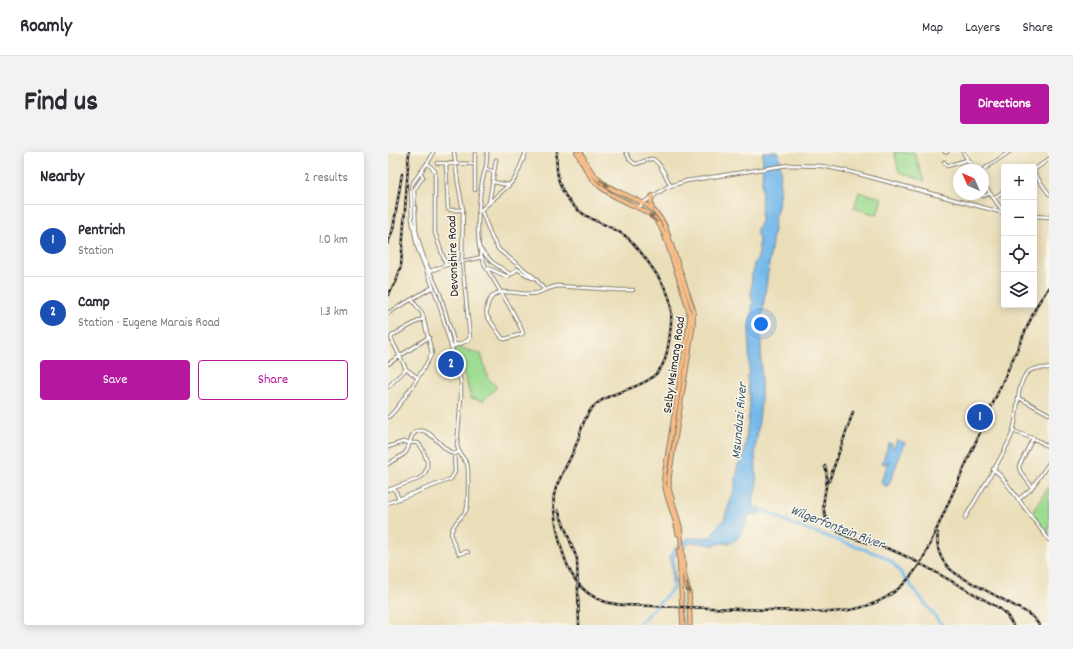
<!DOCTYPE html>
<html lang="en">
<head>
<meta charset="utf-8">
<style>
	:root { --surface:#fff; --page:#f2f2f3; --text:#2b2b33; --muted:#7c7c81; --line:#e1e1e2; --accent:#b5179e }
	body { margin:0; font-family:Dekko,sans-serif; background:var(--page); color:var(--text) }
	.controls { position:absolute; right:12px; top:12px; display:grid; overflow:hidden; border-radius:4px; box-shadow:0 2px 10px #0003 }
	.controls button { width:36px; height:36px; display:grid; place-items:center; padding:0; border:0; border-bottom:1px solid var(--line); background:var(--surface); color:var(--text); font:20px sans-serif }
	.compass { position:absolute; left:565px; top:12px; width:36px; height:36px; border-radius:50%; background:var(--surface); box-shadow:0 2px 10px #0003; rotate:315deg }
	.you { position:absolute; left:373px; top:172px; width:14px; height:14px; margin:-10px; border:3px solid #fff; border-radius:50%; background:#1a73e8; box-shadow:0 0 0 6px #1a73e833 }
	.badge { display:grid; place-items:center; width:26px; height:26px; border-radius:50%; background:var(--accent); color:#fff; font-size:13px; font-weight:700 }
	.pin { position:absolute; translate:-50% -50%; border:2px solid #fff; box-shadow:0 1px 4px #0006 }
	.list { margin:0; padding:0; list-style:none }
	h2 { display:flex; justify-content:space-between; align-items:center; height:52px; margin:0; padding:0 16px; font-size:17px }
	h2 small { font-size:13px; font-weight:400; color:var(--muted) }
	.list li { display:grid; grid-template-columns:26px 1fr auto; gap:12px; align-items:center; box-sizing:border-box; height:72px; padding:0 16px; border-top:1px solid var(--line) }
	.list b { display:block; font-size:15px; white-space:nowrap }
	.list p { margin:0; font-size:13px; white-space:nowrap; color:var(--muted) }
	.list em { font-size:13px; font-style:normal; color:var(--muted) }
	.actions { display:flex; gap:8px; padding:12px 16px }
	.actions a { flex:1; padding:9px 0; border:1px solid var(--accent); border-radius:4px; text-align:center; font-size:14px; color:var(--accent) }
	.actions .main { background:var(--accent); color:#fff }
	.icon { flex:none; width:22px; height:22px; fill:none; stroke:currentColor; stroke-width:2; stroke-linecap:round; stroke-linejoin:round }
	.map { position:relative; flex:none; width:661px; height:473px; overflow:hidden; border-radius:4px }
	header { display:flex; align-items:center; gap:24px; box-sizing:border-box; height:56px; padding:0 20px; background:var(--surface); border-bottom:1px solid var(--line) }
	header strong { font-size:19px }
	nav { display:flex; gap:22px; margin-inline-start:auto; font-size:14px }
	.intro { display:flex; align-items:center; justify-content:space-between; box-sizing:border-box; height:96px; padding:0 24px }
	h1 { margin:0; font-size:28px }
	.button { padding:10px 18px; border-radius:4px; background:var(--accent); color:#fff; font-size:14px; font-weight:700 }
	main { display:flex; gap:24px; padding:0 24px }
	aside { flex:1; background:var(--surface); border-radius:4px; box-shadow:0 2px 10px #0003 }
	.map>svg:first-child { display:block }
</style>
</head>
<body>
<header>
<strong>Roamly</strong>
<nav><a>Map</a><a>Layers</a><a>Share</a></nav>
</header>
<div class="intro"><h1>Find us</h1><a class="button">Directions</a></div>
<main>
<aside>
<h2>Nearby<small>2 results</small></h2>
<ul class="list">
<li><span class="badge" style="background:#1a4fb4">1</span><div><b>Pentrich</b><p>Station</p></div><em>1.0 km</em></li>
<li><span class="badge" style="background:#1a4fb4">2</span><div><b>Camp</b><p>Station · Eugene Marais Road</p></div><em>1.3 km</em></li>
</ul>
<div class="actions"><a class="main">Save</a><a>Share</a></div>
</aside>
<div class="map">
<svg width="661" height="473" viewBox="0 0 661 473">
	<rect width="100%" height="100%" fill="#fbf7ec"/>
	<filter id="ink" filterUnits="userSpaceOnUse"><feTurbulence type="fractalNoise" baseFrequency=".025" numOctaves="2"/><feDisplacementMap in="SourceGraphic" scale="8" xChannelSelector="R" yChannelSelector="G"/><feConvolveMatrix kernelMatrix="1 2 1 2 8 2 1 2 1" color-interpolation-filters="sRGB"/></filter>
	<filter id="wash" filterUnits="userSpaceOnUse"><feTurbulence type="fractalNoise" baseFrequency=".012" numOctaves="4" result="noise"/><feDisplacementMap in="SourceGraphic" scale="16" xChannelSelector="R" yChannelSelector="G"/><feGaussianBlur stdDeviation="0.9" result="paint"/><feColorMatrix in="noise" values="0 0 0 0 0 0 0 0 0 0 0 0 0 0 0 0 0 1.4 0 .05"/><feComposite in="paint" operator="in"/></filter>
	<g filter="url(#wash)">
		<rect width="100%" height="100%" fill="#eadeb9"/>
		<path fill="#9edc91" stroke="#5d7c56" d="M506 0H526L536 29 511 20Z
			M471 40 494 46 489 63 466 56Z
			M70 195 93 202 100 226 109 235 95 249 83 246 71 205H69L66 196Z
			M661 334V383L644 361Z"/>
		<path fill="#74b9eb" stroke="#486a84" d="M375 0H391L393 19 391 48 389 59 386 65 387 68 373 172V251L367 301 369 336 366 343 364 356H372L373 362 361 363C357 372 355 383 346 389 342 392 339 391 334 391 331 391 329 393 326 393 312 392 305 386 294 397 291 399 287 402 286 406 285 415 288 424 287 434L284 433V418L282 405 286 397 300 386 326 385 325 381 327 378 336 368 347 335 350 313 356 304 362 252 359 223 361 221V178L365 151 363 143 364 122 366 118 365 114C374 101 370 99 371 85L369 84V77L372 72 373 68Z
			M509 288 517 291 500 334 495 333 493 330 501 309H500L498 312 494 311 501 291 504 292V295L506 296Z"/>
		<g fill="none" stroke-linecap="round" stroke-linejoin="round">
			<path stroke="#74b9eb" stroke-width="3" d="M369 357 378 359 404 372 495 404 505 411 554 473
				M250 473 281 441 285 436 286 431"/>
		</g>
	</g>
	<g filter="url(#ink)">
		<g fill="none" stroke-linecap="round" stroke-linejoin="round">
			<defs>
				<path id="minor" d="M45 0 43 6 24 32 23 38 24 67 29 94 50 148 73 230V245L69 293C70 301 75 305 79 312 81 316 80 351 79 356 78 360 75 363 72 366 58 381 63 386 71 402L77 400H80
					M238 0 242 8 247 12C252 12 256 8 262 7 270 5 279 27 282 33
					M557 0H559
					M575 0 586 18
					M556 10 559 14 579 8
					M39 11 47 19V81L58 113
					M49 11 87 12
					M58 11 60 57 62 58H75
					M98 17 106 20
					M595 18 621 0
					M646 18 661 7
					M32 20 35 25 26 38 28 79 32 94 37 109 52 142 67 193
					M646 21 661 42
					M595 31 616 61
					M121 33 128 25 138 0
					M87 38V0
					M592 42 596 44 602 41
					M584 43 585 42
					M606 46 616 39
					M101 51 108 8
					M250 56 255 51 279 35 298 29 400 13 434 14 463 20 616 61
					M91 58H93L104 86 111 98 147 126
					M93 58 121 33 105 30
					M646 64 661 65
					M92 97 104 110 122 122H124L129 117 144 126H147L155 136 156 138C144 146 129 139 115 140 103 140 97 153 99 164L114 186 117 187 134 182 135 181C127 161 114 143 104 125 100 119 96 113 94 106 87 87 91 50 94 30 95 26 96 22 97 18 99 13 99 6 99 0
					M100 116 120 125 122 122
					M42 119 58 113 94 105
					M156 138 169 134 231 138H245
					M0 161 45 135
					M63 195 79 189 82 186 74 109 75 58 70 31 66 0
					M0 212 41 185
					M29 225 18 217 3 186 5 183 36 166
					M0 235 18 217
					M631 246 661 262
					M0 265C8 261 40 211 44 201L34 161 24 148
					M625 279 649 288 661 295
					M0 295 15 290 30 291 34 296 39 309V316L36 323 30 327 0 338
					M0 312C5 308 14 305 18 300 23 293 21 282 30 279 42 275 54 298 66 302L71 300
					M605 317 613 324 661 388
					M644 335 632 319 631 314 645 286
					M6 336 11 347
					M630 348 643 337 661 311
					M0 351 63 327 67 320 66 302
					M577 366C592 339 613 310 624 282 631 265 627 237 638 222 644 215 653 216 661 216"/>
				<path id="major" d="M189 0C202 28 209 37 238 50 248 55 259 59 267 67 276 77 279 91 283 103 289 121 295 138 300 156L302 165 301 174 276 325C276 345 288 363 290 382
					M193 0C197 10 202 19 209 26 231 47 263 44 277 74L305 157V173L281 325V337L292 375 296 422 301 440 302 473
					M264 57 263 51 264 44
					M291 399 295 473"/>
			</defs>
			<use href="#minor" stroke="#837d6a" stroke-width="4.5"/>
			<use href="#major" stroke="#837d6a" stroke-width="5.5"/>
			<use href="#minor" stroke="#fff" stroke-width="2.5"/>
			<use href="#major" stroke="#f7bd88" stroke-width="3.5"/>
			<defs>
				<path id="rail" d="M169 0C166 30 176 53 204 67 215 72 226 76 236 83 249 92 279 134 282 149 285 163 282 187 279 200 272 241 224 233 203 257 194 268 193 281 188 293 182 310 170 325 166 343 164 356 168 369 170 382 178 420 192 450 235 453L442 460C487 458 517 441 538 401L649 153 661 135
					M0 91 5 77 14 22
					M0 143 8 130 13 114 21 0
					M437 314C444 334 429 349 439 368 450 387 476 388 495 395 512 400 527 409 542 417 565 430 588 443 611 456L618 462 625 473
					M441 329 465 260
					M170 358 189 407 191 473
					M550 381C547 400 556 415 573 425L638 460 646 466 651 473"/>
			</defs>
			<use href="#rail" stroke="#1c1c1c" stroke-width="2.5"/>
			<use href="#rail" stroke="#fbf7ec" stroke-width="1" stroke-dasharray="3" stroke-linecap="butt"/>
		</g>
		<defs><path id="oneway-solid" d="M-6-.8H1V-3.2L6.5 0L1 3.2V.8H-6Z"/></defs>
		<g fill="#8a6c52">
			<use href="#oneway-solid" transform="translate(216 31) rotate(34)"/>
			<use href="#oneway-solid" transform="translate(265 66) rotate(-135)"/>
			<use href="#oneway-solid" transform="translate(300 436) rotate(78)"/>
		</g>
	</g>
	<g text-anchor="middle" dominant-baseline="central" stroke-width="3" stroke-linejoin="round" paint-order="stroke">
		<g font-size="13" fill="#1c1c1c" stroke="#fbf7ec">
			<text transform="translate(66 104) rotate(-92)">Devonshire Road</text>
			<text transform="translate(287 213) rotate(-82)">Selby Msimang Road</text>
		</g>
		<g font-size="14" font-style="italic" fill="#3f5b6f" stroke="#fbf7ec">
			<text transform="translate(352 269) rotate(-85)">Msunduzi River</text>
			<text transform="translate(449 376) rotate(21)">Wilgerfontein River</text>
		</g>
	</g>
</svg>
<div class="controls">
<button>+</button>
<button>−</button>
<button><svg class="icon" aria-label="locate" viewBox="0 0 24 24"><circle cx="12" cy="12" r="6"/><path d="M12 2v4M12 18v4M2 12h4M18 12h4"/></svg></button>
<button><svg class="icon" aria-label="layers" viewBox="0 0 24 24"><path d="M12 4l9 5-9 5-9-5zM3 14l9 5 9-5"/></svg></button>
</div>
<svg class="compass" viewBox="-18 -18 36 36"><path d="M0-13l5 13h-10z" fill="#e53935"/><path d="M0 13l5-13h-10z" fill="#7c7c81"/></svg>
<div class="you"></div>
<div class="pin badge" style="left:592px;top:265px;background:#1a4fb4">1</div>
<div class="pin badge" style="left:63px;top:212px;background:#1a4fb4">2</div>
</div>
</main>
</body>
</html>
